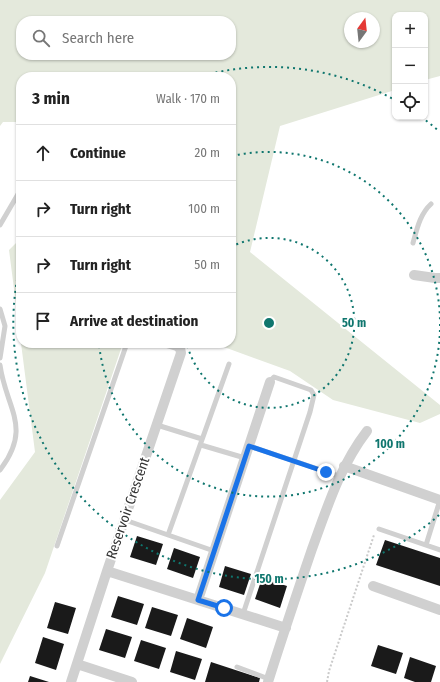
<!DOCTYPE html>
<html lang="en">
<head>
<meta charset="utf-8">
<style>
	:root { --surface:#fff; --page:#f2f2f2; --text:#222; --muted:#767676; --line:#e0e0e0 }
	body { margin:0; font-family:"Fira Sans Condensed",sans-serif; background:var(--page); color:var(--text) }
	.controls { position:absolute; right:12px; top:12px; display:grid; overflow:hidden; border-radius:8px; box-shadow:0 1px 3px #0004 }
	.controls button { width:36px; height:36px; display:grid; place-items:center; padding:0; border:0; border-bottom:1px solid var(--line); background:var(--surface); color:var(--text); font:20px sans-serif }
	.compass { position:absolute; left:344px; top:12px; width:36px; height:36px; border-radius:50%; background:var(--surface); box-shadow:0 1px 3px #0004; rotate:15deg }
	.stop { position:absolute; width:12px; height:12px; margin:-9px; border:3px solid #1a73e8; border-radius:50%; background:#fff }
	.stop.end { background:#1a73e8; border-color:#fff; box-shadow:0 1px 4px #0008 }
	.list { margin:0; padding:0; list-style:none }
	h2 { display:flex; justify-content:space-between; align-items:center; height:52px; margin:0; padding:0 16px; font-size:17px }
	h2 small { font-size:13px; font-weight:400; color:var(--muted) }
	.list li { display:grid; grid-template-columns:26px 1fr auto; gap:12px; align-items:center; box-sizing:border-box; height:56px; padding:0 16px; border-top:1px solid var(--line) }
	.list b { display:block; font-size:15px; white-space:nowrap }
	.list em { font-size:13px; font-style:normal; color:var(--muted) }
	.icon { flex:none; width:22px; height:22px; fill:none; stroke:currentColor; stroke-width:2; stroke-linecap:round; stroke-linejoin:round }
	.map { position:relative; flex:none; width:440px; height:682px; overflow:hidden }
	.search { position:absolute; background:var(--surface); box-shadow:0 1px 3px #0004; left:16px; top:16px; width:220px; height:44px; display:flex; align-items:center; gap:10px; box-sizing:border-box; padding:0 14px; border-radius:16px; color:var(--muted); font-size:15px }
	.panel { position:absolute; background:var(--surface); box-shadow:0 1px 3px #0004; left:16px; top:72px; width:220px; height:276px; border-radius:16px }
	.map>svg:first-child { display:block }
</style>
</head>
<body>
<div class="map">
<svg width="440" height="682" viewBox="0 0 440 682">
	<rect width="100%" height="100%" fill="#fff"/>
	<path fill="#e4e9dc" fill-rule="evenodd" d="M0 0H440V76L425 80V15H395V90L280 126 250 252 440 405V414L420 423 333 400 290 371 213 343H231V77H21V122H3L0 126ZM350 18H374V42H350ZM21 21H231V55H21Z
		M21 238V343H123L45 573 0 664V500L35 452 9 250Z"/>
	<path fill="#1a1a1a" d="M137 536 163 544 156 565 130 557Z
		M385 540 440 558V586L376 565Z
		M174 548 200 557 193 578 167 569Z
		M225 566 251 574 244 595 219 587Z
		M262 578 287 586 280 608 255 599Z
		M118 596 144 604 137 625 111 617Z
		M55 602 76 608 68 634 47 628Z
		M152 607 178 615 171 636 145 628Z
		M187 618 213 627 206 648 180 639Z
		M106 629 132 637 125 658 99 650Z
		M43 637 64 644 56 670 35 663Z
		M141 640 166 648 159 669 134 661Z
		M378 645 403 653 396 674 371 666Z
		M176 651 202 659 195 680 170 672Z
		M410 657 436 666 431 682H415L404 678Z
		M211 662 260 678 259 682H205Z
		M30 676 49 682H28Z"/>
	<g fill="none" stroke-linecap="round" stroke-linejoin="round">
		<path stroke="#cacaca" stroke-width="2" stroke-dasharray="2 2" stroke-linecap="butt" d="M327 682 329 671 374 535"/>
		<path stroke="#d0d0d0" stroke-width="5" d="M0 225 21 189
			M413 243C417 229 420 214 431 204
			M0 309 5 326 0 358
			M0 365C6 409 33 427 0 470
			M157 425 202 439
			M201 445 245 458
			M249 446 339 476
			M125 520 214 551
			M379 529 440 550
			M168 535 229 364
			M426 545 440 500
			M57 546 127 343
			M243 614 310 412 314 395 311 390 277 378 274 377 269 382
			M237 667 269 679"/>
		<path stroke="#d0d0d0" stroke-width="10" d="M414 275 435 278H440
			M344 466 440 500
			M107 571 286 628
			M373 586 440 610
			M198 600 270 382
			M77 664 132 682
			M71 682 107 571 181 353 180 348 177 346 167 343
			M268 682C282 638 297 593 312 549 327 508 340 466 367 431"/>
	</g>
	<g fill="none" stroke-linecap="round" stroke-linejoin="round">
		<path stroke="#1a73e8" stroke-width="5" d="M224 608 198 600 249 446 326 472"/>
	</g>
	<g fill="none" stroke="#0f766e" stroke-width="2" stroke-dasharray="2 4">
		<path d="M231 247A85 85 0 1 1 187 344"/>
		<path d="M440 324A171 171 0 0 1 99 344M232 156A171 171 0 0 1 440 322"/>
		<path d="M439 515A256 256 0 0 1 21 261M198 77A256 256 0 0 1 393 99M421 117A256 256 0 0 1 439 131"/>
	</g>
	<g text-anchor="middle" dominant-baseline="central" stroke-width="4" stroke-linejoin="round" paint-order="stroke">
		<g font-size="14" fill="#333" stroke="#fff">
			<text transform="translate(128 508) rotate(-71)">Reservoir Crescent</text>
		</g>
	</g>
	<circle cx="269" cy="323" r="6" fill="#0f766e" stroke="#fff" stroke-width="2"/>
	<g font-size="12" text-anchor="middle" font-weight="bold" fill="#0f766e" stroke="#fff" stroke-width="4" stroke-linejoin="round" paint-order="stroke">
		<text x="354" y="327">50 m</text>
		<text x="390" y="448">100 m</text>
		<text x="269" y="583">150 m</text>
	</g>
</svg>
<div class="controls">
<button>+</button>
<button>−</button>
<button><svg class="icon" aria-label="locate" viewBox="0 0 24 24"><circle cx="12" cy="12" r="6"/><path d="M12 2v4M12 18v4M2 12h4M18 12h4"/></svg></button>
</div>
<svg class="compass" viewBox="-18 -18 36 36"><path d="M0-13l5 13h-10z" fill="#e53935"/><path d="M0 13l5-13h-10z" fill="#767676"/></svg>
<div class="stop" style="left:224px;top:608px"></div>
<div class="stop end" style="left:326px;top:472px"></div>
<div class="search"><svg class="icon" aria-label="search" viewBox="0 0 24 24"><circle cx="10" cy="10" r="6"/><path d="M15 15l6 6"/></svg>Search here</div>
<section class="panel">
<h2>3 min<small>Walk · 170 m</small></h2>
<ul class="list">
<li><svg class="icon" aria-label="ahead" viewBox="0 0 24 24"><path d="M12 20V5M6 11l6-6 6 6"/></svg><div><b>Continue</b></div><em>20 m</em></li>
<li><svg class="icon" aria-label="right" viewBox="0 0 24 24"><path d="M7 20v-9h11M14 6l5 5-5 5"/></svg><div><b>Turn right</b></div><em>100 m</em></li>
<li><svg class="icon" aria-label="right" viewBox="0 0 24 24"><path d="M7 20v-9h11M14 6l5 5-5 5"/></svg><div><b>Turn right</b></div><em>50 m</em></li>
<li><svg class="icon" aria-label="arrive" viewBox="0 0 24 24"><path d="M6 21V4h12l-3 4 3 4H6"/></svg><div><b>Arrive at destination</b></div></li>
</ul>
</section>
</div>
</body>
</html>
